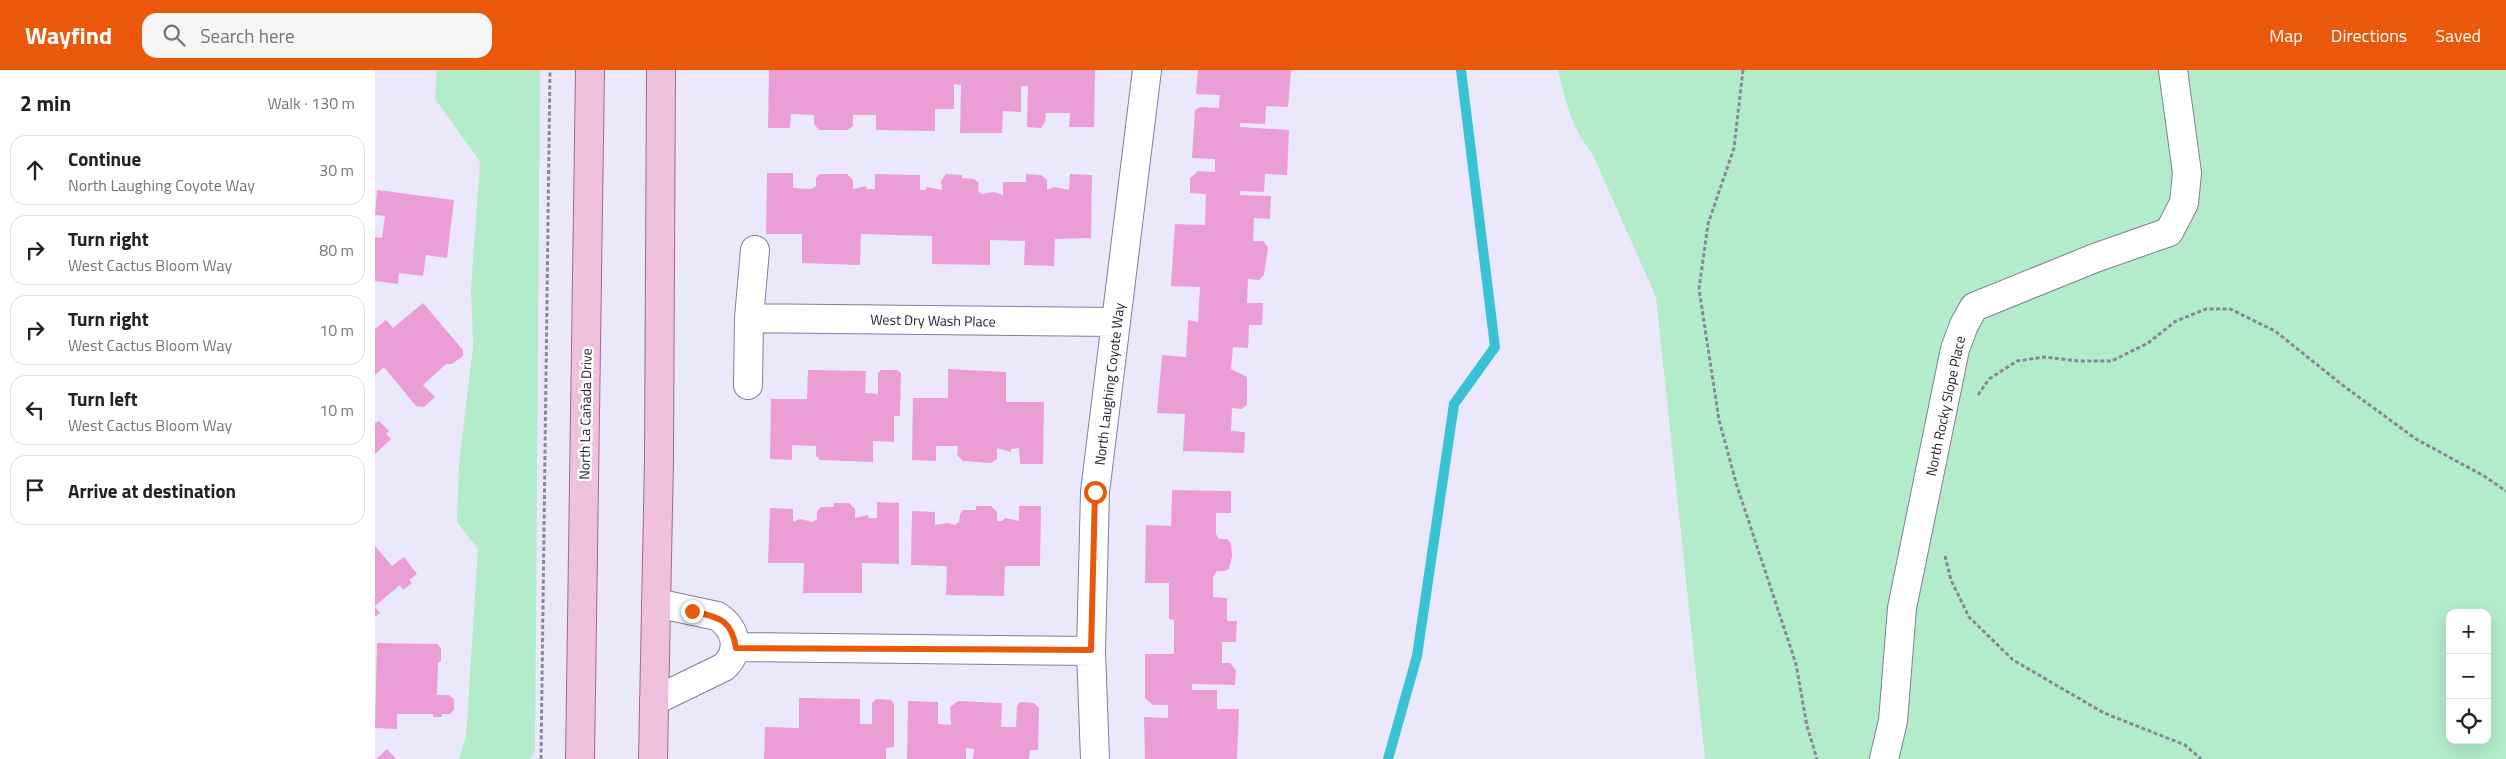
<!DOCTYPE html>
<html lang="en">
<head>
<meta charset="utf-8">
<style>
	:root { --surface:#fff; --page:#f6f6f6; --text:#202124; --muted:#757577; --line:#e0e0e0; --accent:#ea580c }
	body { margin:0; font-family:"Titillium Web",sans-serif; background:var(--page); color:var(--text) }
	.controls { position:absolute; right:15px; bottom:15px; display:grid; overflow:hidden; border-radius:10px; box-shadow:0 5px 20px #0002 }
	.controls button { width:45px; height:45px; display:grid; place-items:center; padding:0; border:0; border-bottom:1px solid var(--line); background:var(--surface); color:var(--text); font:25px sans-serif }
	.stop { position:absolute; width:15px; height:15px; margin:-11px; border:4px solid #ea580c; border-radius:50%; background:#fff }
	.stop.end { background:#ea580c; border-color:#fff; box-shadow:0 1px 5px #0008 }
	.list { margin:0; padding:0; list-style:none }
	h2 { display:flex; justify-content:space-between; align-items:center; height:65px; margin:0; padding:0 20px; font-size:21px }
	h2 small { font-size:16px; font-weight:400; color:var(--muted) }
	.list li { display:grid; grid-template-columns:32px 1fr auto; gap:15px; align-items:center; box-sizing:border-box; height:70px; margin:0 10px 10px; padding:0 10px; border:1px solid var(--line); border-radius:15px }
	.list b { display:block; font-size:19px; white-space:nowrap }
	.list p { margin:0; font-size:16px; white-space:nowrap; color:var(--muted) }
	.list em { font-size:16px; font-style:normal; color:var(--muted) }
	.icon { flex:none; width:28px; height:28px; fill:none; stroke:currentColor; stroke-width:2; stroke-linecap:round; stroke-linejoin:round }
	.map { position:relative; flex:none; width:2131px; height:689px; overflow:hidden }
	header { display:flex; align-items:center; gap:30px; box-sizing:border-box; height:70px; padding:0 25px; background:var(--accent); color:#fff }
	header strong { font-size:24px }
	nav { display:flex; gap:28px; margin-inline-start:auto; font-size:18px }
	.search { width:350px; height:45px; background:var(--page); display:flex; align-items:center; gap:12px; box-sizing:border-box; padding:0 18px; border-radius:15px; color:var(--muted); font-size:19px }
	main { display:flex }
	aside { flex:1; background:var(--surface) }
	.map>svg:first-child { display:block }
</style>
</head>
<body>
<header>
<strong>Wayfind</strong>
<div class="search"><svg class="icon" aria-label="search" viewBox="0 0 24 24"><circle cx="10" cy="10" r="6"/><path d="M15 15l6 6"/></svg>Search here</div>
<nav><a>Map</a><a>Directions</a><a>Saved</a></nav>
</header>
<main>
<aside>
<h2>2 min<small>Walk · 130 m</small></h2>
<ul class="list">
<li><svg class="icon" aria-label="ahead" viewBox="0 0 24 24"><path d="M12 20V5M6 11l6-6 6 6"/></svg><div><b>Continue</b><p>North Laughing Coyote Way</p></div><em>30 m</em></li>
<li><svg class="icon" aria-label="right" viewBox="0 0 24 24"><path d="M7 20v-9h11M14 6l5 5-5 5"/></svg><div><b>Turn right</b><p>West Cactus Bloom Way</p></div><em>80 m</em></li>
<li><svg class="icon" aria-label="right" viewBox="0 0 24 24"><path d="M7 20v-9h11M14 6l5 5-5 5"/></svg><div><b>Turn right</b><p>West Cactus Bloom Way</p></div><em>10 m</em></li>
<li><svg class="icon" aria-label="left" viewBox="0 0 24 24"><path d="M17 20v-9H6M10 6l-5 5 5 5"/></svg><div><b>Turn left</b><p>West Cactus Bloom Way</p></div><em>10 m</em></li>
<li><svg class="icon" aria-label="arrive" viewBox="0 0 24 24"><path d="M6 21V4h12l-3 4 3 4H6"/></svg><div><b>Arrive at destination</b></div></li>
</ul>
</aside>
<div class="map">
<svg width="2131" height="689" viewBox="0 0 2131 689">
	<rect width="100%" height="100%" fill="#ebe8fb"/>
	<path fill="#b3eccb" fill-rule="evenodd" d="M62 0H165L160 681 155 689H84L91 666 103 479 82 452 84 395 98 276 96 218 105 92 60 29Z
		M1183 0H2131V689H1330L1281 227 1217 83C1197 59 1190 30 1183 0ZM2075 543H2112V670H2075Z"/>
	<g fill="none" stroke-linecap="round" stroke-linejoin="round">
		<path stroke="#39c1d5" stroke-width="10" d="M1013 689 1042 586 1079 334 1120 277 1086 0"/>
	</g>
	<path fill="#eb9ed5" d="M394 0H720L719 57H694L695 43H671L670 52 666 58 652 57 653 16H646V42L628 41 627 63H585L586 15 579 14V39H560V61L501 60V45H478V56L473 60H444L439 54V45L416 44 415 58H393Z
		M823 0H916L913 37 891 36 890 54 865 53V57L914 60 912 105 890 104 889 122 865 121V125L896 126 895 149 879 148 878 171H888L893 177 889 205 884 210 873 209 872 233H888L887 255H874L873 278 858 277 856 299 872 307V335L867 339 857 338 856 361 870 362 869 383 808 381 810 344 782 343 787 285 811 287 813 250 823 252 825 217 796 216 800 154 830 155 831 124 815 123V108L823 101 840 102V89L817 88 820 40 825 37 844 38 845 25 821 24Z
		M392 103H418V118L436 119 441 116V108L445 104H472L478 110V119L491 116 492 119H500V104L545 105V120H550L552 117 567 120 566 111 571 104 587 105V108L599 109 604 113 603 121 607 124 619 122 628 125V112H651V104L666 105 672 110V120L679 117 694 120 695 104 717 105 716 168 680 169 679 196 649 195 650 171 615 170V195L557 194V166L521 165 486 164 485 195 427 193V164H391Z
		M2 120 79 130 72 188 51 185 48 206 24 203 23 214 0 211V167L7 168 10 146 0 145Z
		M48 233 88 280V286L77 294H71L48 315 60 327 49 337 41 336 9 297 0 305V259L11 250 18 258Z
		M573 299 631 302V332H669L668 394H645L644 378 636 379V382L622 378V389L616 393 588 391 582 385 583 376H561V391L537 390 538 328H573Z
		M433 300 491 301 490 323 503 324V303L506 300H522L526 303 525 346H519V372L498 371V392L445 390 441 386V376L417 375V390L395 389 396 329H432Z
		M4 351 14 361 11 364 16 369 0 384V353Z
		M797 420 856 421V443H841V464L844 469H852L856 473 857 486 854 499 850 501H842L838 507V527L852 528V551H862L861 572H847V593H855L861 600 860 615 817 614V620H842V639H864L862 689H770L769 647 793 648V635H778L770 628V584H799V550L794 549V513H770L771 455 796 456Z
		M502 432 524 433V494L487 493V523H428L429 493H393L395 438 418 439V452L425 449 438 452 442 449V441L446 437H459V433H474L480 439V448L493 445 494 448H502Z
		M601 436H616L622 442V451H627L630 448 644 451V436H666L665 496H630L629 526 571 525 572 496 536 495 537 441 560 442V455L573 453 580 455 584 452 585 444 588 440H601Z
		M0 476 17 496 29 487 42 504 34 510 37 513 28 520 25 515 0 536Z
		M0 537 5 543 0 547Z
		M2 573 62 574 66 578V591L63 593 62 625H74L79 629V640L75 644H67V647H58V644H22V659L0 658Z
		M424 628 485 629V654H497V633L501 629 516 630 519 634V677L511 678V689H389L390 657 424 658Z
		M533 631 563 632V654L576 655 575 637 583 631 627 633 626 657H641L642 636 645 632 659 633 664 638 663 680H655L654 689H598L599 679 591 678V689H532Z
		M12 679 21 689H1Z"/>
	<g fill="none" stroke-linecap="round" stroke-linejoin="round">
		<defs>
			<path id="minor" d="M374 248 741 252
				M373 315 374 248 380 180
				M361 577 716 581
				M279 631 349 597C366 581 362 559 342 546L281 533
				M720 689 716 581 720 422 772 0
				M1509 689 1518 651 1527 538 1580 279 1589 255 1599 237 1720 188 1794 162 1809 133 1812 103 1798 0"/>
			<path id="primary" d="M205 689 215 0
				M278 689 284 389 286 0"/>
		</defs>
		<use href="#minor" stroke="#837e9a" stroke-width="30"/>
		<use href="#primary" stroke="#9e6c8d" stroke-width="30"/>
		<path stroke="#898796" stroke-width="3" stroke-dasharray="4 2.5" stroke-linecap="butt" d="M1368 0 1359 78 1333 154 1324 219 1344 350 1362 416 1421 594 1432 656 1442 689
			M1603 325 1614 309 1642 291 1669 287 1703 291H1737L1773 273 1801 251 1831 239H1855L1900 261 1970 317 2041 369 2109 406 2131 421
			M1570 486 1576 510 1594 547 1638 590 1729 643 1810 675 1826 689
			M166 689 175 0"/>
		<use href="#minor" stroke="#fff" stroke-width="28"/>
		<use href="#primary" stroke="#efc1dd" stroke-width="28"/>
	</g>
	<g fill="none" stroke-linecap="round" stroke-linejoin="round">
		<path stroke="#ea580c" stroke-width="6" d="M317 541C342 548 356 547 361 578L716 580 720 422"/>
	</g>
	<g text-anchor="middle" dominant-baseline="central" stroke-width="5" stroke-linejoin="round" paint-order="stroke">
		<g font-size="14" fill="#1b1924" stroke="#fff">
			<text transform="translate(558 250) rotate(1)">West Dry Wash Place</text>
			<text transform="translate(734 314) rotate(-83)">North Laughing Coyote Way</text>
			<text transform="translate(1570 336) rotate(-78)">North Rocky Slope Place</text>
			<text transform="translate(210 344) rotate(-89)">North La Cañada Drive</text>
		</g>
	</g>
</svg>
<div class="controls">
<button>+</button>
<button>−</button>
<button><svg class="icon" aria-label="locate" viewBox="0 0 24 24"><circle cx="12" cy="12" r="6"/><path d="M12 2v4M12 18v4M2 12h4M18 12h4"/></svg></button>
</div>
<div class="stop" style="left:720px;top:422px"></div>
<div class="stop end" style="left:317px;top:541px"></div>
</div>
</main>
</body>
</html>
